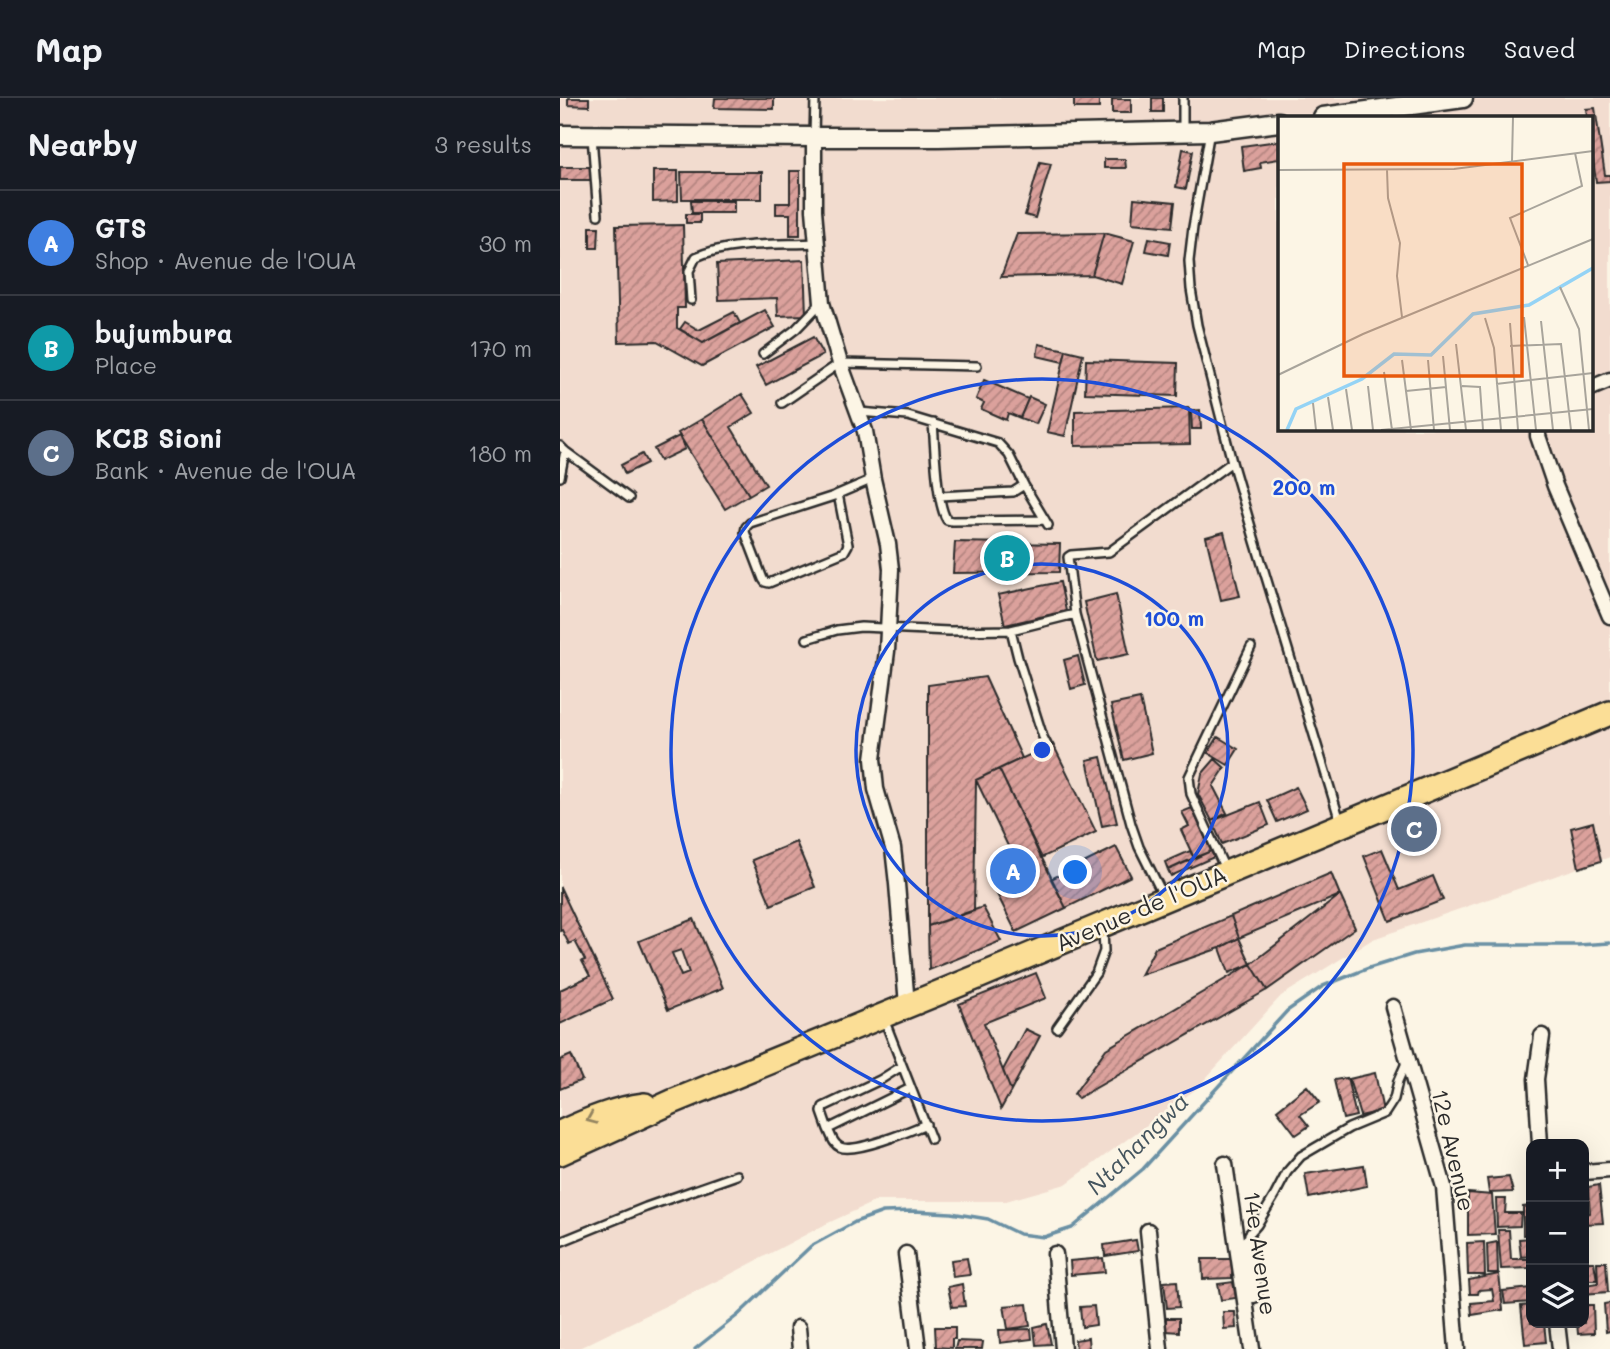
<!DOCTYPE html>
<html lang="en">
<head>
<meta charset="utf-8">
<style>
	:root { --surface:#171b24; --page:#242831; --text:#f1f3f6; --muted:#9ea1a6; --line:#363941; --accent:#ea580c }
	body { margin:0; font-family:Mali,sans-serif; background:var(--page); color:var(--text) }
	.controls { position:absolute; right:21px; bottom:21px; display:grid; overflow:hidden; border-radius:14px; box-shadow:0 7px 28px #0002 }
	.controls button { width:63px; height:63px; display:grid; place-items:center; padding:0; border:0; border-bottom:2px solid var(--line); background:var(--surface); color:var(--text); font:35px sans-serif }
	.you { position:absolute; left:516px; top:775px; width:24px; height:24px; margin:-18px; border:5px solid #fff; border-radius:50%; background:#1a73e8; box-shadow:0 0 0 10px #1a73e833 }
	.badge { display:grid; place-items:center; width:46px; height:46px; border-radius:50%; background:var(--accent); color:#fff; font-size:23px; font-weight:700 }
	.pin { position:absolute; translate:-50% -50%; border:4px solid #fff; box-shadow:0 2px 7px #0006 }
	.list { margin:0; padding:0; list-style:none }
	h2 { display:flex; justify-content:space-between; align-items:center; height:91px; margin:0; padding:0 28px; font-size:30px }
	h2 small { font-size:23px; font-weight:400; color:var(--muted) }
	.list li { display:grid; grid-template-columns:46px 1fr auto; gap:21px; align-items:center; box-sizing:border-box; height:105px; padding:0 28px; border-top:2px solid var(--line) }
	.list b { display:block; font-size:26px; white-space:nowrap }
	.list p { margin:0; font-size:23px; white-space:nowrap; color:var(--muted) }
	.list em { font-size:23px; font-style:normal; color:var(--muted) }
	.icon { flex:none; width:38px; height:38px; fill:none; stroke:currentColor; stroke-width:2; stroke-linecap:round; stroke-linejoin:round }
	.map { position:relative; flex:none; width:1050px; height:1251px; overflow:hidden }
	header { display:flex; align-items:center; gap:42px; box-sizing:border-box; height:98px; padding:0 35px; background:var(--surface); border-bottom:2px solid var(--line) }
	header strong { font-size:33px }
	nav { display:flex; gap:38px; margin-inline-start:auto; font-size:24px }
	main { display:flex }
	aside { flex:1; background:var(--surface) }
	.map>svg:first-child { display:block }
</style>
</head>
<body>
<header>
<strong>Map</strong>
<nav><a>Map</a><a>Directions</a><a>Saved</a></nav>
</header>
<main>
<aside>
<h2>Nearby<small>3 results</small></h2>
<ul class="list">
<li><span class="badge" style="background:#3f7fe0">A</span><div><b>GTS</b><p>Shop · Avenue de l'OUA</p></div><em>30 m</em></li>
<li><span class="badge" style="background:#0f9aa8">B</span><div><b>bujumbura</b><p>Place</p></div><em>170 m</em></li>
<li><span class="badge" style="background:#5c6f8a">C</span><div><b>KCB Sioni</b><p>Bank · Avenue de l'OUA</p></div><em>180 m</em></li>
</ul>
</aside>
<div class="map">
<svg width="1050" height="1251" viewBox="0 0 1050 1251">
	<defs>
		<pattern id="building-hatch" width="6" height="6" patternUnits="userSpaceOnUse" patternTransform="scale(1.75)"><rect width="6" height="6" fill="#dba19c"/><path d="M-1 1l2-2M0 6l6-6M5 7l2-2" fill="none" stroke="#b2837f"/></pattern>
	</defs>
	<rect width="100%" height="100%" fill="#fcf5e5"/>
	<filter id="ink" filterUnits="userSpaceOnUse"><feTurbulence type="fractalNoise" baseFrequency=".0143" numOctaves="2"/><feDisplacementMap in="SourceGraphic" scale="14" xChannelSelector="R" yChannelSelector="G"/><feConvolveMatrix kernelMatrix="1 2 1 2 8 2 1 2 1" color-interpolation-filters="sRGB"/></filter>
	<g filter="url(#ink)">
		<path fill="#f2dccf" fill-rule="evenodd" d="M0 0H1050V759L813 841 721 898 636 991 506 1086 446 1103H316L268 1125 169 1177 17 1251H0ZM719 19H1031V331H719Z"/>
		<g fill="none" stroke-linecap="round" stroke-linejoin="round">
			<path stroke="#6a90a4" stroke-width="3.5" d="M135 1251 178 1217 251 1148 295 1124 323 1114 354 1113 391 1115 428 1121 459 1136 484 1139 512 1130 583 1071 727 913 763 888 809 870 854 856 905 847H1018L1050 845"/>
		</g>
		<path fill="url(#building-hatch)" stroke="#2b2b2b" stroke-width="2" fill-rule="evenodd" d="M8 0H29V8L8 7Z
			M155 0H214V11L154 10Z
			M514 0H539V10H514Z
			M592 0H603V14H592Z
			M552 1H571V15H552Z
			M1035 10 1045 77H1050V83L1036 84 1031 46V19H1027L1026 11Z
			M719 43V61L700 64 701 70 684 73 681 48Z
			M623 51 633 53 626 91 616 89Z
			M544 61H565L566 70H544Z
			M480 64 491 66 475 120 465 117Z
			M0 69H32V82H0Z
			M93 73H118V103L93 104Z
			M230 73H240V137H230V116H216V105H230Z
			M121 74H202V101H122Z
			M574 100 615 104 612 129 572 125Z
			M131 103H174V115H132Z
			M126 116H140V125H126Z
			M123 127 125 210H117V230L143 245 205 212 215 229 142 268 97 243 59 244 56 128Z
			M30 129H39L38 150H30Z
			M544 135 532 177 441 179 457 136Z
			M544 135 574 143 562 186 532 177Z
			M589 140 610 144 608 157 586 153Z
			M244 162 246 217 218 218 217 200 159 202 157 166Z
			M174 214 180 225 143 245 120 231 125 224 139 232Z
			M253 239 263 257 206 287 196 269Z
			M479 246 506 252 503 264 477 258Z
			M506 252 523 256 505 338 487 334Z
			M526 262 618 265 617 298 525 295Z
			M424 282 468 301 460 320 448 315 446 322 421 311 424 305 416 301Z
			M182 296 194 315 171 329 206 387 189 397 142 321Z
			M469 299 485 306 476 326 460 320Z
			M629 310 630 346 515 348V313Z
			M640 312 641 331H632L631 313Z
			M142 321 189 397 165 411 118 335Z
			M119 338 125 351 100 363 94 351Z
			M82 356 87 365 65 376 61 367Z
			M664 434 680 498 661 502 646 439Z
			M395 444 500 446 499 474 393 475Z
			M500 484 506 513 445 527 438 497Z
			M556 496 569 556 537 563 524 504Z
			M518 558 525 587 511 591 504 562Z
			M425 579 462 660 416 682 414 813 368 828V587Z
			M580 601 592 655 564 662 551 607Z
			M658 639 678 651 668 667 648 655Z
			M493 646 536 734 481 760 439 671Z
			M541 659 557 725 542 728 527 662Z
			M655 661 665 670 653 688 667 715 652 723 638 696 642 676Z
			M439 671 506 810 456 834 436 794 464 781 416 682Z
			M736 689 747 711 717 724 707 702Z
			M700 704 709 727 662 746 652 723Z
			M632 710 651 753 634 760 621 732 629 728 622 714Z
			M1033 724 1041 763 1019 770 1011 730Z
			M236 744 255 789 211 807 192 762Z
			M556 749 571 778 506 810 491 781Z
			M822 751 839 792 873 778 883 802 830 823 804 758Z
			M630 753 634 760 608 772 605 764Z
			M651 753 654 759 611 778 608 772Z
			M771 775 780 797 679 840 671 818Z
			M0 789 53 901 0 926V892L30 878 22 863 25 862 15 843 9 846 2 832 0 833Z
			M780 797 795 830 707 892 691 866Z
			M423 809 441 843 369 872 368 828Z
			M671 818 679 840 660 850 581 877 595 850Z
			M134 821 163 890 108 912 79 843ZM121 852 129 875 121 878 112 855Z
			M679 840 691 866 669 875 660 850Z
			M691 866 707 892 518 1000 514 996 546 951Z
			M476 875 486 900 424 925 451 993 441 1011 399 906Z
			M465 931 480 938 451 993 443 972Z
			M11 957 22 982 0 991V962Z
			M815 975 823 1013 800 1018 789 981Z
			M787 980 796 1018 783 1021 774 982Z
			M747 988 760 1004 740 1017 749 1028 736 1037 717 1012Z
			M804 1067 807 1088 749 1100 745 1076Z
			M949 1079 953 1094 929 1095 927 1081Z
			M1039 1087 1043 1125 1024 1126V1116L1030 1115 1028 1089Z
			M908 1095 932 1097 935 1136 908 1137Z
			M936 1101H946L945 1115H961L960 1128 937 1129Z
			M971 1108V1137H963V1109Z
			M938 1132H949L951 1161H971V1170L941 1171Z
			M971 1140V1158L961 1159 959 1141Z
			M576 1142 578 1153 545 1158 544 1147Z
			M924 1144 925 1177H908L907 1145Z
			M937 1144 938 1175H928L927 1146Z
			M407 1160 410 1177 393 1179 391 1162Z
			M543 1160 545 1174 511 1177 510 1163Z
			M642 1161H672V1180L643 1181Z
			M1024 1164H1034L1037 1182H1024Z
			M1037 1164H1046L1048 1194 1024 1196V1187L1038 1185Z
			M939 1176 943 1212 912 1217 911 1205 934 1203 932 1191 919 1192 918 1196H910L909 1182Z
			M617 1183 619 1209 607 1210 604 1184Z
			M673 1184 676 1200 661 1202 658 1186Z
			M402 1186 405 1208 392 1209 388 1189Z
			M971 1190V1204L945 1206 943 1193Z
			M1050 1205V1233L1046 1234 1044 1206Z
			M467 1206 470 1228 448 1231 444 1208Z
			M971 1207V1225H984L986 1244 965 1246 961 1208Z
			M1024 1207H1033L1034 1235 1018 1236 1017 1225H1024Z
			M534 1208 536 1227 522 1229 520 1209Z
			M663 1214H675L676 1230 664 1231Z
			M606 1220H619V1234L606 1233Z
			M487 1226 491 1246 476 1247 474 1229Z
			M375 1229H395V1241H392V1250L376 1249Z
			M471 1231 472 1241 440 1245 439 1232Z
			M528 1240 529 1251H516L515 1242Z
			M397 1243 423 1244 422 1251H395Z"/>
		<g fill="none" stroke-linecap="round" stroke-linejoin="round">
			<defs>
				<path id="service" d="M623 33V0
					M650 33 633 129 629 163 631 191 637 227 672 364 695 443 780 723
					M32 38 38 117
					M254 38 255 0
					M131 202 129 173 136 159C169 144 220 147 256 145
					M203 256 236 231 261 205
					M222 305 280 265 417 268
					M299 314 348 318 438 345 449 357 464 387 488 427
					M373 325C375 347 376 406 387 422L392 423 485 422
					M0 348 5 353 69 400
					M0 379 5 353
					M278 396 288 447 284 454 209 485 205 484 203 481 185 434 186 429 190 425 274 398 278 396 313 381
					M380 398 453 394 464 387
					M515 516 508 459 511 457 549 454 672 364
					M451 532 458 560 483 639 487 647
					M247 541 277 532 301 529 389 533 451 532 515 516 571 726 579 749 603 797
					M665 771 631 696 629 679 691 549
					M324 921 371 1041
					M497 930 536 875 544 853 543 832
					M351 990 268 1031C271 1037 273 1046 280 1049 294 1056 350 1033 366 1026
					M268 1031 262 1014 263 1009 320 982 342 968
					M0 1144 86 1109 177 1077
					M688 1144 689 1136 697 1127 715 1097 727 1074 741 1058 789 1030 825 1015 834 1001 838 983 846 965"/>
				<path id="minor" d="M254 39V112L262 205 280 265 305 333 313 381 328 446 331 471 327 553 313 661 316 691 333 750 337 786 347 907
					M1031 290 1050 282
					M978 331V338L995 388 1050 518
					M833 909 884 1089 897 1251
					M980 1046 976 981 982 938
					M665 1066 692 1251
					M1024 1074 1050 1072
					M588 1133 600 1251
					M688 1144 694 1197
					M346 1156 358 1251
					M495 1156 503 1251
					M997 1225 1000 1251
					M238 1230 240 1251"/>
				<path id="tertiary" d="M763 19 903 0
					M0 37 254 39H378L650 33 719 24"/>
				<path id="primary" d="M0 1035C28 1022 54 1011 85 1007
					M0 1055 112 1004 420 878 1050 615"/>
			</defs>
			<use href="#service" stroke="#2b2b2b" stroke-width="12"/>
			<use href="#minor" stroke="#2b2b2b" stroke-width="19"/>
			<use href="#tertiary" stroke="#2b2b2b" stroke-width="23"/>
			<use href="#primary" stroke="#2b2b2b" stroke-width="28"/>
			<use href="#service" stroke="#fcf5e5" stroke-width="7"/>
			<use href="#minor" stroke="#fcf5e5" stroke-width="14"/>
			<use href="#tertiary" stroke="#fcf5e5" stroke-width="18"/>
			<use href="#primary" stroke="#fbde96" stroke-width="23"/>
		</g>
		<defs><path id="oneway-chevron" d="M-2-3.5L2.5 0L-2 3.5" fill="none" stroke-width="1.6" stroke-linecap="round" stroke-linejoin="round" transform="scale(1.75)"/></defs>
		<use stroke="#938460" href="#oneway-chevron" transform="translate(31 1021) rotate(157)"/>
	</g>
	<g fill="none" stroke="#1d4ed8" stroke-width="3.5">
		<circle cx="482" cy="652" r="186"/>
		<circle cx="482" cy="652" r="371"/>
	</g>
	<g text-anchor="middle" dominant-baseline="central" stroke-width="5" stroke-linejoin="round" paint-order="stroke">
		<g font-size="23" fill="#2b2b2b" stroke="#fcf5e5">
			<text transform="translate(581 810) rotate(-23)">Avenue de l'OUA</text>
			<text transform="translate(894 1052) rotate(77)">12e Avenue</text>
			<text transform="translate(701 1155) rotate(82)">14e Avenue</text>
		</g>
		<g font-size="24" font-style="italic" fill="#45555e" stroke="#fcf5e5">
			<text transform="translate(577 1045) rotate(-45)">Ntahangwa</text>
		</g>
	</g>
	<g transform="translate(718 18)">
		<rect width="315" height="315" fill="#fcf5e5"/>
		<path fill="none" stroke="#94d3f5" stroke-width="3.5" d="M9 314 18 293 84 263 116 238 153 239 195 198 251 189 315 152"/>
		<path fill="none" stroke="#a8a49b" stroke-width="2" d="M234 45 235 1M0 54 176 53 315 35M109 54 110 82 122 127 119 160 124 201M250 149 232 102 304 70 297 37M282 171 301 213 311 314M246 201 258 314M207 202 216 232 223 314M263 205 275 314M232 207 240 314M178 228 188 314M232 230 283 228 293 314M165 240 172 314M124 244 133 314M150 244 156 314M106 256 114 314M0 259 85 218 315 123M218 268 315 257M90 270 95 314M184 270 202 271 205 314M68 273 74 314M128 275 168 271M50 281 55 314M35 287 38 314M103 314 315 293"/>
		<path fill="#e8590c" fill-opacity="0.15" stroke="#e8590c" stroke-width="3.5" d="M66 48H244V260H66Z"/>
		<rect width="315" height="315" fill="none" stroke="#2b2b2b" stroke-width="3.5"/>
	</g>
	<circle cx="482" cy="652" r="10" fill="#1d4ed8" stroke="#fcf5e5" stroke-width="3.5"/>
	<g font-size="21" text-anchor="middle" font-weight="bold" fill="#1d4ed8" stroke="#fcf5e5" stroke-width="5" stroke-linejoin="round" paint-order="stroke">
		<text x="744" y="397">200 m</text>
		<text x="614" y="528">100 m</text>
	</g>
</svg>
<div class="controls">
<button>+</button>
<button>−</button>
<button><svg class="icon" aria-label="layers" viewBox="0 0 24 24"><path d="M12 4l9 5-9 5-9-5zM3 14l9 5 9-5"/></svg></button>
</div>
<div class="you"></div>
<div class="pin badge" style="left:453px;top:773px;background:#3f7fe0">A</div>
<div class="pin badge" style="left:447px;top:460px;background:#0f9aa8">B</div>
<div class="pin badge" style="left:854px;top:731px;background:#5c6f8a">C</div>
</div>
</main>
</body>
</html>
